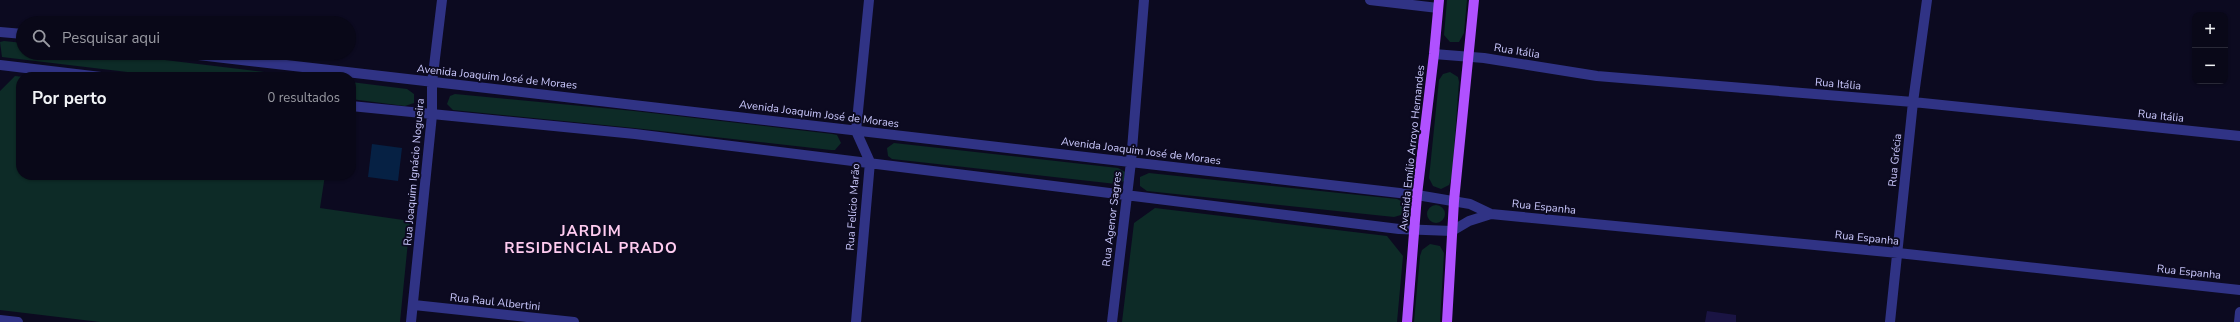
<!DOCTYPE html>
<html lang="pt">
<head>
<meta charset="utf-8">
<style>
	:root { --surface:#090818; --page:#121121; --text:#f1f3f6; --muted:#999aa2; --line:#292937 }
	body { margin:0; font-family:"Nunito Sans",sans-serif; background:var(--page); color:var(--text) }
	.controls { position:absolute; right:12px; top:12px; display:grid; overflow:hidden; border-radius:8px; box-shadow:0 1px 3px #0004 }
	.controls button { width:36px; height:36px; display:grid; place-items:center; padding:0; border:0; border-bottom:1px solid var(--line); background:var(--surface); color:var(--text); font:20px sans-serif }
	.list { margin:0; padding:0; list-style:none }
	h2 { display:flex; justify-content:space-between; align-items:center; height:52px; margin:0; padding:0 16px; font-size:17px }
	h2 small { font-size:13px; font-weight:400; color:var(--muted) }
	.icon { flex:none; width:22px; height:22px; fill:none; stroke:currentColor; stroke-width:2; stroke-linecap:round; stroke-linejoin:round }
	.map { position:relative; flex:none; width:2240px; height:322px; overflow:hidden }
	.search { position:absolute; background:var(--surface); box-shadow:0 1px 3px #0004; left:16px; top:16px; width:340px; height:44px; display:flex; align-items:center; gap:10px; box-sizing:border-box; padding:0 14px; border-radius:22px; color:var(--muted); font-size:15px }
	.panel { position:absolute; background:var(--surface); box-shadow:0 1px 3px #0004; left:16px; top:72px; width:340px; height:108px; border-radius:16px }
	.map>svg:first-child { display:block }
</style>
</head>
<body>
<div class="map">
<svg width="2240" height="322" viewBox="0 0 2240 322">
	<rect width="100%" height="100%" fill="#0c0a20"/>
	<path fill="#0d2b27" d="M1447 0H1467L1464 33 1459 42H1450L1444 35Z
		M4 41 23 43V53H107L306 77H169L2 57 0 42Z
		M1450 72 1458 77 1459 82 1452 177 1449 185 1441 189 1433 186 1429 178 1439 80 1443 74Z
		M15 76 24 77H21V175H325L320 208 410 221 400 322H100L0 310V91Z
		M351 82 407 89 414 94V103L405 106 351 99Z
		M455 94 634 111 832 134 837 135 841 143 835 150H831L634 128 453 110 447 104 450 96Z
		M894 143 1118 168 1125 172 1124 181 1116 184 892 159 888 156 887 148Z
		M1149 173 1397 199 1401 201 1405 209 1401 215 1394 217 1147 191 1140 186V177Z
		M1427 214a9 9 0 1 1 18 0a9 9 0 1 1-18 0Z
		M1155 208 1387 236 1403 256 1397 322H1122L1134 223Z
		M1430 244 1440 246 1444 253 1440 322H1414L1420 256 1422 250Z"/>
	<path fill="#062144" d="M372 144 402 148 398 181 368 177Z"/>
	<path fill="#1a1443" d="M1707 311 1736 315V322H1705Z"/>
	<g fill="none" stroke-linecap="round" stroke-linejoin="round">
		<path stroke="#303385" stroke-width="10" d="M1370 0 1438 8
			M0 32 23 34
			M181 53 1417 195 1470 204 1491 214 1898 253 2240 290
			M1434 54 1484 58 1597 76 1913 102 2240 136
			M0 65 101 77
			M351 106 635 134 1399 229 1452 231 1469 221 1491 214
			M414 305 574 322
			M0 320 18 322
			M411 322 432 115V83L442 0
			M856 322 870 162 856 131 869 0
			M1112 322 1131 162 1144 0
			M1890 322 1913 102 1927 0
			M2239 322 2240 312"/>
		<path stroke="#b051ff" stroke-width="10" d="M1407 322 1417 195 1434 54 1439 0
			M1447 322 1454 201 1474 0"/>
	</g>
	<g text-anchor="middle" dominant-baseline="central" stroke-width="4" stroke-linejoin="round" paint-order="stroke">
		<g font-size="11" fill="#cccaff" stroke="#0c0a20">
			<text transform="translate(1517 51) rotate(9)">Rua Itália</text>
			<text transform="translate(497 77) rotate(6)">Avenida Joaquim José de Moraes</text>
			<text transform="translate(1838 84) rotate(5)">Rua Itália</text>
			<text transform="translate(819 114) rotate(7)">Avenida Joaquim José de Moraes</text>
			<text transform="translate(2161 116) rotate(6)">Rua Itália</text>
			<text transform="translate(1412 148) rotate(-84)">Avenida Emílio Arroyo Hernandes</text>
			<text transform="translate(1141 151) rotate(7)">Avenida Joaquim José de Moraes</text>
			<text transform="translate(1895 160) rotate(-84)">Rua Grécia</text>
			<text transform="translate(414 172) rotate(-85)">Rua Joaquim Ignácio Nogueira</text>
			<text transform="translate(853 207) rotate(-86)">Rua Felício Marão</text>
			<text transform="translate(1544 207) rotate(6)">Rua Espanha</text>
			<text transform="translate(1112 219) rotate(-83)">Rua Agenor Sagres</text>
			<text transform="translate(1867 238) rotate(6)">Rua Espanha</text>
			<text transform="translate(2189 272) rotate(6)">Rua Espanha</text>
			<text transform="translate(495 302) rotate(6)">Rua Raul Albertini</text>
		</g>
		<g font-size="15" font-weight="bold" letter-spacing="1" fill="#ffccf0" stroke="#0c0a20">
			<text x="591" y="231">JARDIM<tspan x="591" dy="17">RESIDENCIAL PRADO</tspan></text>
		</g>
	</g>
</svg>
<div class="controls">
<button>+</button>
<button>−</button>
</div>
<div class="search"><svg class="icon" aria-label="search" viewBox="0 0 24 24"><circle cx="10" cy="10" r="6"/><path d="M15 15l6 6"/></svg>Pesquisar aqui</div>
<section class="panel">
<h2>Por perto<small>0 resultados</small></h2>
<ul class="list">
</ul>
</section>
</div>
</body>
</html>
